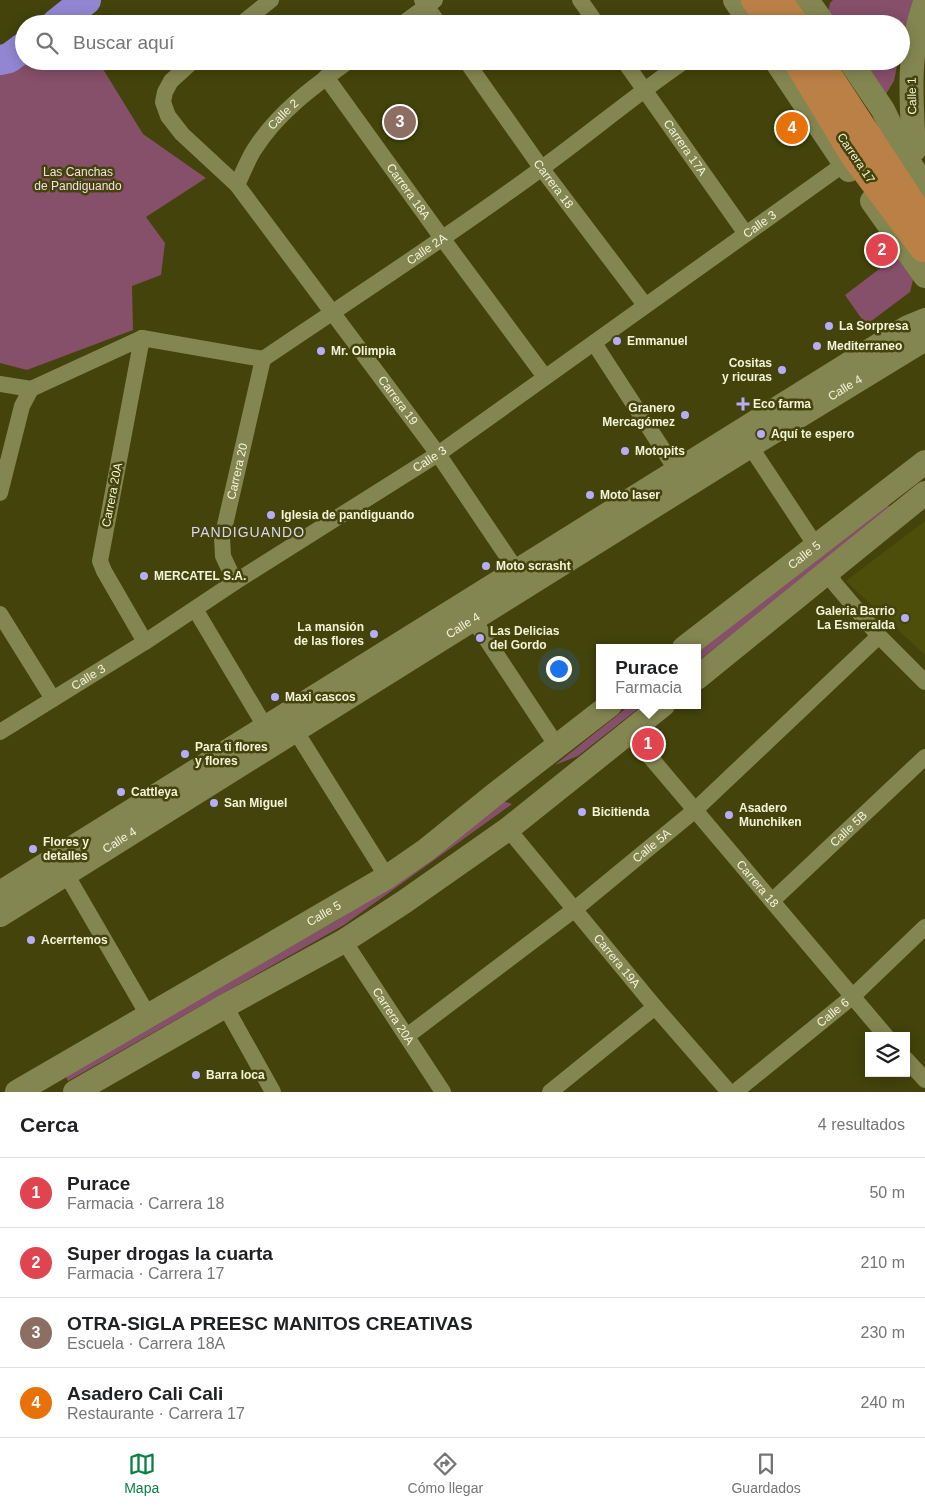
<!DOCTYPE html>
<html lang="es">
<head>
<meta charset="utf-8">
<style>
	:root { --surface:#fff; --page:#f2f2f2; --text:#202124; --muted:#757577; --line:#e0e0e0; --accent:#0b8043 }
	body { margin:0; font-family:Helvetica,sans-serif; background:var(--page); color:var(--text) }
	.controls { position:absolute; right:15px; bottom:15px; display:grid; overflow:hidden; border-radius:0px; box-shadow:0 2px 12px #0003 }
	.controls button { width:45px; height:45px; display:grid; place-items:center; padding:0; border:0; border-bottom:1px solid var(--line); background:var(--surface); color:var(--text); font:25px sans-serif }
	.you { position:absolute; left:558px; top:668px; width:18px; height:18px; margin:-12px; border:4px solid #fff; border-radius:50%; background:#1a73e8; box-shadow:0 0 0 8px #1a73e833 }
	.badge { display:grid; place-items:center; width:32px; height:32px; border-radius:50%; background:var(--accent); color:#fff; font-size:16px; font-weight:700 }
	.pin { position:absolute; translate:-50% -50%; border:2px solid #fff; box-shadow:0 1px 5px #0006 }
	.popup { position:absolute; left:596px; top:644px; width:105px; height:65px; box-sizing:border-box; display:grid; place-content:center; border-radius:0px; background:var(--surface); filter:drop-shadow(0 1px 4px #0005); font-size:16px; white-space:nowrap; color:var(--muted) }
	.popup b { font-size:19px; color:var(--text) }
	.popup::after { content:''; position:absolute; left:50%; top:100%; margin-left:-10px; border:10px solid transparent; border-top-color:var(--surface) }
	.list { margin:0; padding:0; list-style:none }
	h2 { display:flex; justify-content:space-between; align-items:center; height:65px; margin:0; padding:0 20px; font-size:21px }
	h2 small { font-size:16px; font-weight:400; color:var(--muted) }
	.list li { display:grid; grid-template-columns:32px 1fr auto; gap:15px; align-items:center; box-sizing:border-box; height:70px; padding:0 20px; border-top:1px solid var(--line) }
	.list b { display:block; font-size:19px; white-space:nowrap }
	.list p { margin:0; font-size:16px; white-space:nowrap; color:var(--muted) }
	.list em { font-size:16px; font-style:normal; color:var(--muted) }
	.icon { flex:none; width:28px; height:28px; fill:none; stroke:currentColor; stroke-width:2; stroke-linecap:round; stroke-linejoin:round }
	.map { position:relative; flex:none; width:925px; height:1092px; overflow:hidden }
	.search { position:absolute; background:var(--surface); box-shadow:0 2px 12px #0003; left:15px; right:15px; top:15px; height:55px; display:flex; align-items:center; gap:12px; box-sizing:border-box; padding:0 18px; border-radius:28px; color:var(--muted); font-size:19px }
	.sheet { height:345px; background:var(--surface) }
	nav { display:flex; justify-content:space-around; align-items:center; box-sizing:border-box; height:70px; border-top:1px solid var(--line); background:var(--surface); font-size:14px; color:var(--muted) }
	nav a { display:grid; justify-items:center; gap:2px }
	nav .on { color:var(--accent) }
	.map>svg:first-child { display:block }
</style>
</head>
<body>
<div class="map">
<svg width="925" height="1092" viewBox="0 0 925 1092">
	<rect width="100%" height="100%" fill="#43430b"/>
	<path fill="#4e4e0b" d="M925 521V655L846 581Z"/>
	<path fill="#864f6a" d="M833 0H917L901 48V24H835L828 13 830 3Z
		M28 61H98L143 134 206 178 146 217 165 243 161 275 132 286 133 330 27 370 0 363V73L15 71Z
		M861 61H898L894 81 886 94Z
		M899 254 914 276 910 292 866 325 845 295Z
		M886 502 891 509 697 662V653Z
		M630 705H643L578 756 555 765Z
		M500 800 512 804 344 925 68 1081 65 1075 339 919Z"/>
	<g fill="none" stroke-linecap="round" stroke-linejoin="round">
		<path stroke="#9286d3" stroke-width="30" d="M56 24 86 0
			M0 60 9 58 24 47"/>
		<g stroke="#848651" stroke-width="16">
			<path d="M422 0 439 24"/>
			<path d="M580 0 597 24"/>
			<path d="M241 24 271 0"/>
			<path d="M402 24 435 0"/>
			<path id="s1" d="M193 61 171 81 165 92 163 102 168 116 182 134 237 185 438 454 517 571"/>
			<path id="s2" d="M466 61 542 169 645 305"/>
			<path id="s3" d="M624 61 746 234"/>
			<path id="s4" d="M326 77 442 238 545 377"/>
			<path id="s5" d="M237 185C243 173 247 161 254 150 277 113 314 86 349 61"/>
			<path id="s6" d="M142 338 263 359C356 296 451 235 542 168 590 133 635 95 685 61"/>
			<path d="M142 338 100 561 104 571 145 642"/>
			<path d="M594 343 677 471"/>
			<path d="M0 384 31 389"/>
			<path d="M31 389 142 338"/>
			<path d="M750 446 816 546"/>
			<path d="M0 493 22 406 31 389"/>
			<path d="M828 571 835 584 879 636 925 682"/>
			<path id="s7" d="M235 582 223 556 222 538 263 359"/>
			<path d="M195 609 266 728"/>
			<path d="M0 614 53 699"/>
			<path d="M473 619 557 746"/>
			<path d="M295 730 387 877"/>
			<path id="s8" d="M0 732 145 642 235 582 438 454 844 164"/>
			<path id="s9" d="M629 732 886 1036"/>
			<path id="s10" d="M508 829 655 1007 729 1092"/>
			<path d="M66 874 148 1015"/>
			<path id="s11" d="M772 901 925 757"/>
			<path id="s12" d="M344 941 443 1092"/>
			<path d="M225 1006 273 1092"/>
			<path id="s13" d="M407 1036 575 909 694 811 879 636"/>
			<path d="M906 1059 925 1080"/>
			<path d="M550 1092 655 1007"/>
			<path id="s14" d="M735 1092 852 997 925 927"/>
		</g>
		<g stroke="#848651" stroke-width="24">
			<path d="M735 0 751 24"/>
			<path d="M807 0 824 24"/>
			<path d="M776 61 849 170"/>
			<path d="M850 61 883 110 906 158 925 187"/>
			<path d="M906 158 914 150C911 95 907 55 925 2"/>
			<path d="M872 201 925 276"/>
			<path id="s15" d="M684 648 925 462"/>
			<path d="M697 678 925 493"/>
			<path d="M0 893 908 327 925 320"/>
			<path id="s16" d="M0 915 750 446 917 344 925 336"/>
			<path id="s17" d="M17 1092 387 877 426 850 494 795 610 705"/>
			<path d="M75 1092 225 1006 344 941 404 902 508 829 663 705"/>
		</g>
		<path stroke="#bb8046" stroke-width="26" d="M754 0 772 24
			M779 0 796 24
			M796 61 854 157 923 249
			M820 61 925 222"/>
	</g>
	<g fill="#b6acf8" stroke="#43430b" stroke-width="2">
		<circle cx="829" cy="326" r="5"/>
		<circle cx="617" cy="341" r="5"/>
		<circle cx="817" cy="346" r="5"/>
		<circle cx="321" cy="351" r="5"/>
		<circle cx="782" cy="370" r="5"/>
		<path d="M740.5 396.5h5v5h5v5h-5v5h-5v-5h-5v-5h5z"/>
		<circle cx="685" cy="415" r="5"/>
		<circle cx="761" cy="434" r="5"/>
		<circle cx="625" cy="451" r="5"/>
		<circle cx="590" cy="495" r="5"/>
		<circle cx="271" cy="515" r="5"/>
		<circle cx="486" cy="566" r="5"/>
		<circle cx="144" cy="576" r="5"/>
		<circle cx="905" cy="618" r="5"/>
		<circle cx="374" cy="634" r="5"/>
		<circle cx="480" cy="638" r="5"/>
		<circle cx="275" cy="697" r="5"/>
		<circle cx="185" cy="754" r="5"/>
		<circle cx="121" cy="792" r="5"/>
		<circle cx="214" cy="803" r="5"/>
		<circle cx="582" cy="812" r="5"/>
		<circle cx="729" cy="815" r="5"/>
		<circle cx="33" cy="849" r="5"/>
		<circle cx="31" cy="940" r="5"/>
		<circle cx="196" cy="1075" r="5"/>
	</g>
	<g text-anchor="middle" dominant-baseline="central" stroke-width="5" stroke-linejoin="round" paint-order="stroke">
		<g font-size="12" fill="#f3f4d8" stroke="#43430b">
			<text transform="translate(912 96) rotate(-91)">Calle 1</text>
			<text stroke="none"><textPath href="#s5" startOffset="85">Calle 2</textPath></text>
			<text stroke="none"><textPath href="#s3" startOffset="106">Carrera 17A</textPath></text>
			<text transform="translate(856 158) rotate(56)">Carrera 17</text>
			<text stroke="none"><textPath href="#s2" startOffset="151">Carrera 18</textPath></text>
			<text stroke="none"><textPath href="#s4" startOffset="141">Carrera 18A</textPath></text>
			<text stroke="none"><textPath href="#s8" startOffset="914">Calle 3</textPath></text>
			<text stroke="none"><textPath href="#s6" startOffset="320">Calle 2A</textPath></text>
			<text stroke="none"><textPath href="#s16" startOffset="996">Calle 4</textPath></text>
			<text stroke="none"><textPath href="#s1" startOffset="434">Carrera 19</textPath></text>
			<text stroke="none"><textPath href="#s8" startOffset="509">Calle 3</textPath></text>
			<text stroke="none"><textPath href="#s7" startOffset="115">Carrera 20</textPath></text>
			<text transform="translate(112 495) rotate(-79)">Carrera 20A</text>
			<text stroke="none"><textPath href="#s15" startOffset="152">Calle 5</textPath></text>
			<text stroke="none"><textPath href="#s16" startOffset="546">Calle 4</textPath></text>
			<text stroke="none"><textPath href="#s8" startOffset="104">Calle 3</textPath></text>
			<text stroke="none"><textPath href="#s11" startOffset="105">Calle 5B</textPath></text>
			<text stroke="none"><textPath href="#s16" startOffset="141">Calle 4</textPath></text>
			<text stroke="none"><textPath href="#s13" startOffset="310">Calle 5A</textPath></text>
			<text stroke="none"><textPath href="#s9" startOffset="199">Carrera 18</textPath></text>
			<text stroke="none"><textPath href="#s17" startOffset="355">Calle 5</textPath></text>
			<text stroke="none"><textPath href="#s10" startOffset="171">Carrera 19A</textPath></text>
			<text stroke="none"><textPath href="#s14" startOffset="126">Calle 6</textPath></text>
			<text stroke="none"><textPath href="#s12" startOffset="90">Carrera 20A</textPath></text>
		</g>
		<g font-size="12" fill="#f4dde7" stroke="#43430b">
			<text x="78" y="172">Las Canchas<tspan x="78" dy="14">de Pandiguando</tspan></text>
		</g>
		<g font-size="12" font-weight="bold" fill="#f3f4d8" stroke="#43430b" text-anchor="start">
			<text x="839" y="326">La Sorpresa</text>
			<text x="627" y="341">Emmanuel</text>
			<text x="827" y="346">Mediterraneo</text>
			<text x="331" y="351">Mr. Olimpia</text>
			<text x="772" y="363" text-anchor="end">Cositas<tspan x="772" dy="14">y ricuras</tspan></text>
			<text x="753" y="404">Eco farma</text>
			<text x="675" y="408" text-anchor="end">Granero<tspan x="675" dy="14">Mercagómez</tspan></text>
			<text x="771" y="434">Aquí te espero</text>
			<text x="635" y="451">Motopits</text>
			<text x="600" y="495">Moto laser</text>
			<text x="281" y="515">Iglesia de pandiguando</text>
			<text x="496" y="566">Moto scrasht</text>
			<text x="154" y="576">MERCATEL S.A.</text>
			<text x="895" y="611" text-anchor="end">Galeria Barrio<tspan x="895" dy="14">La Esmeralda</tspan></text>
			<text x="364" y="627" text-anchor="end">La mansión<tspan x="364" dy="14">de las flores</tspan></text>
			<text x="490" y="631">Las Delicias<tspan x="490" dy="14">del Gordo</tspan></text>
			<text x="285" y="697">Maxi cascos</text>
			<text x="195" y="747">Para ti flores<tspan x="195" dy="14">y flores</tspan></text>
			<text x="131" y="792">Cattleya</text>
			<text x="224" y="803">San Miguel</text>
			<text x="739" y="808">Asadero<tspan x="739" dy="14">Munchiken</tspan></text>
			<text x="592" y="812">Bicitienda</text>
			<text x="43" y="842">Flores y<tspan x="43" dy="14">detalles</tspan></text>
			<text x="41" y="940">Acerrtemos</text>
			<text x="206" y="1075">Barra loca</text>
		</g>
		<g font-size="14" letter-spacing="1" fill="#d9d6f3" stroke="#43430b">
			<text x="248" y="532">PANDIGUANDO</text>
		</g>
	</g>
</svg>
<div class="controls">
<button><svg class="icon" aria-label="layers" viewBox="0 0 24 24"><path d="M12 4l9 5-9 5-9-5zM3 14l9 5 9-5"/></svg></button>
</div>
<div class="you"></div>
<div class="pin badge" style="left:648px;top:744px;background:#e0444e">1</div>
<div class="popup"><b>Purace</b>Farmacia</div>
<div class="pin badge" style="left:882px;top:250px;background:#e0444e">2</div>
<div class="pin badge" style="left:400px;top:122px;background:#8d6e63">3</div>
<div class="pin badge" style="left:792px;top:128px;background:#e8710a">4</div>
<div class="search"><svg class="icon" aria-label="search" viewBox="0 0 24 24"><circle cx="10" cy="10" r="6"/><path d="M15 15l6 6"/></svg>Buscar aquí</div>
</div>
<section class="sheet">
<h2>Cerca<small>4 resultados</small></h2>
<ul class="list">
<li><span class="badge" style="background:#e0444e">1</span><div><b>Purace</b><p>Farmacia · Carrera 18</p></div><em>50 m</em></li>
<li><span class="badge" style="background:#e0444e">2</span><div><b>Super drogas la cuarta</b><p>Farmacia · Carrera 17</p></div><em>210 m</em></li>
<li><span class="badge" style="background:#8d6e63">3</span><div><b>OTRA-SIGLA PREESC MANITOS CREATIVAS</b><p>Escuela · Carrera 18A</p></div><em>230 m</em></li>
<li><span class="badge" style="background:#e8710a">4</span><div><b>Asadero Cali Cali</b><p>Restaurante · Carrera 17</p></div><em>240 m</em></li>
</ul>
</section>
<nav>
<a class="on"><svg class="icon" aria-label="map" viewBox="0 0 24 24"><path d="M3 6l6-2 6 2 6-2v14l-6 2-6-2-6 2zM9 4v14M15 6v14"/></svg>Mapa</a>
<a><svg class="icon" aria-label="directions" viewBox="0 0 24 24"><path d="M12 3l9 9-9 9-9-9zM9 14v-3h6M13 9l2 2-2 2"/></svg>Cómo llegar</a>
<a><svg class="icon" aria-label="saved" viewBox="0 0 24 24"><path d="M7 4h10v16l-5-4-5 4z"/></svg>Guardados</a>
</nav>
</body>
</html>
